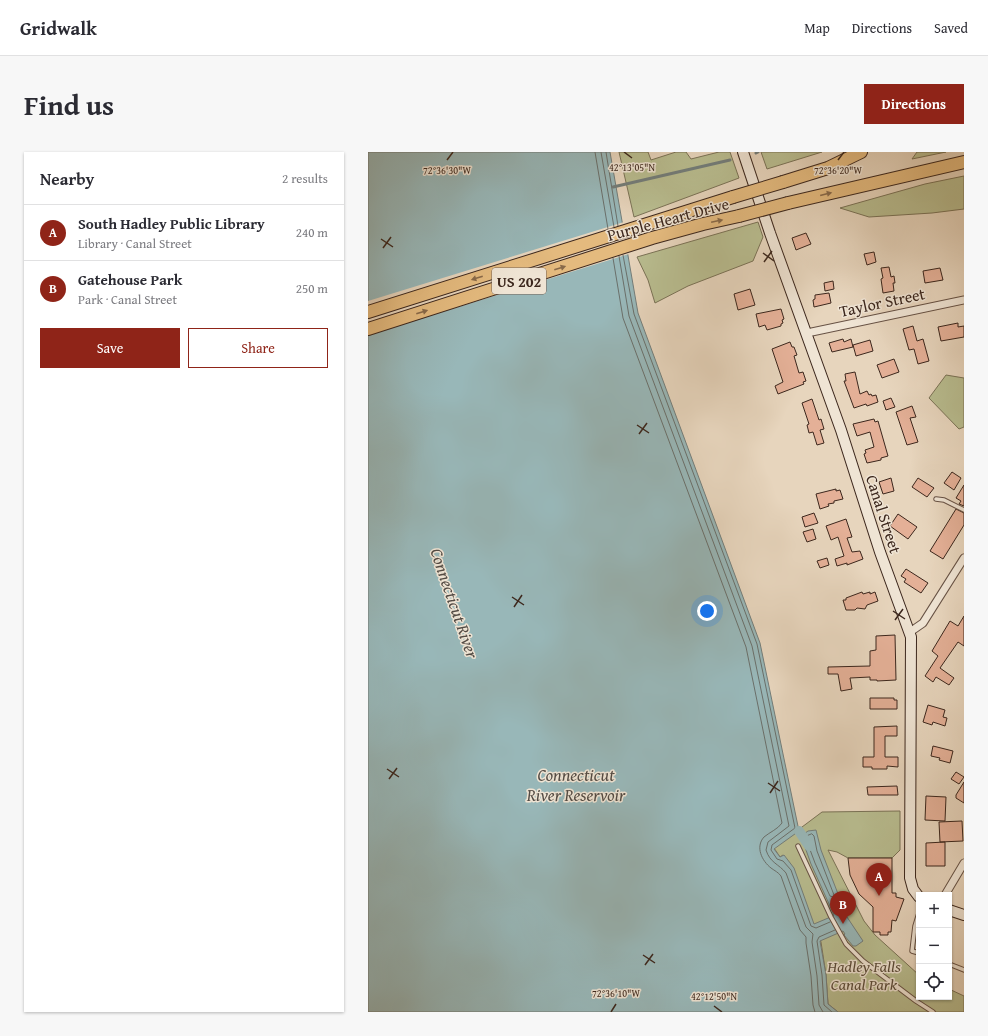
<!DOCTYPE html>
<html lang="en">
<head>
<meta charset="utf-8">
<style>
	:root { --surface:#fff; --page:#f7f7f7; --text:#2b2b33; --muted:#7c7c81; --line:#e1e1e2; --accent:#8f2418 }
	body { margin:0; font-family:"Gentium Book Plus",serif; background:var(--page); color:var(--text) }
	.controls { position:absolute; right:12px; bottom:12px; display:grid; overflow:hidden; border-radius:0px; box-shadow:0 1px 3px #0004 }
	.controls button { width:36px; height:36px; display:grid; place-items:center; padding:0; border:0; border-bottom:1px solid var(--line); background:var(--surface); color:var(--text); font:20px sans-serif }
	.you { position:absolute; left:339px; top:459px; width:14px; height:14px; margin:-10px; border:3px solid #fff; border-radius:50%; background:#1a73e8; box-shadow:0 0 0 6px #1a73e833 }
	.badge { display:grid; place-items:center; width:26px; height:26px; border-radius:50%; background:var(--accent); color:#fff; font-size:13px; font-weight:700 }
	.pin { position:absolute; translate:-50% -33px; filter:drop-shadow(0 1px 2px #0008) }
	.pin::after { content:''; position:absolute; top:21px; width:14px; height:12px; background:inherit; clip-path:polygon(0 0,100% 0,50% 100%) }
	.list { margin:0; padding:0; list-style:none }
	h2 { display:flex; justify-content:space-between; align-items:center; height:52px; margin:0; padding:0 16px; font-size:17px }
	h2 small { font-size:13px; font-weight:400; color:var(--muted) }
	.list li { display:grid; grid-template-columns:26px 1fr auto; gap:12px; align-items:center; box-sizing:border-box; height:56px; padding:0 16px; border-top:1px solid var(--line) }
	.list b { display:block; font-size:15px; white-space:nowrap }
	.list p { margin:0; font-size:13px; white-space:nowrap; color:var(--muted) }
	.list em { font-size:13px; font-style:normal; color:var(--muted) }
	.actions { display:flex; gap:8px; padding:12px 16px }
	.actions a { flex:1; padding:9px 0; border:1px solid var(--accent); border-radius:0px; text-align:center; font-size:14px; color:var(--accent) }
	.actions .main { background:var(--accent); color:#fff }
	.icon { flex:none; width:22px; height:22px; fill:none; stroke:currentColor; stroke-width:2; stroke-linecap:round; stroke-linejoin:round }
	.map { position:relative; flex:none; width:596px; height:860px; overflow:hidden; border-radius:0px }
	header { display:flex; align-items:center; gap:24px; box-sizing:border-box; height:56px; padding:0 20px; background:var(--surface); border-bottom:1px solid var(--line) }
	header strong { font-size:19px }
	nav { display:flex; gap:22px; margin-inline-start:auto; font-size:14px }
	.intro { display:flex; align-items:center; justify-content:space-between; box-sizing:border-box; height:96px; padding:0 24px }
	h1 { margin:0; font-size:28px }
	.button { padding:10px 18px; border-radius:0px; background:var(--accent); color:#fff; font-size:14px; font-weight:700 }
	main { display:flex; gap:24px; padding:0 24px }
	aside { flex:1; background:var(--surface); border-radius:0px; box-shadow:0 1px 3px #0004 }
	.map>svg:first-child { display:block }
</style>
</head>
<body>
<header>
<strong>Gridwalk</strong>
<nav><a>Map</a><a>Directions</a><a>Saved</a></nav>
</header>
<div class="intro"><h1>Find us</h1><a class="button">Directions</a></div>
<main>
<aside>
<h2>Nearby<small>2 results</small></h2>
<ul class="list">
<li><span class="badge">A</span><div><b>South Hadley Public Library</b><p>Library · Canal Street</p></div><em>240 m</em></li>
<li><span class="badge">B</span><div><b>Gatehouse Park</b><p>Park · Canal Street</p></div><em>250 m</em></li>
</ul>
<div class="actions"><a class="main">Save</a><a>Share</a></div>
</aside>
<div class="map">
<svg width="596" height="860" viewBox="0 0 596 860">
	<rect width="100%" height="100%" fill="#e7d5bd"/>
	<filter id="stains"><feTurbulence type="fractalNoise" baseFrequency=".005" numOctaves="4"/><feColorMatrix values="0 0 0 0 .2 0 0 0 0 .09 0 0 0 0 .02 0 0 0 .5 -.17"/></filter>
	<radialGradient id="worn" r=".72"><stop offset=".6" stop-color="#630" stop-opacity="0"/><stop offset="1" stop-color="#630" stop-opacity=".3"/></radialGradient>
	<path fill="#b8bc8f" stroke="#7a7256" d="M251 0H280L283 8 308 0H318L323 7 351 0H362L371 26 266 65Z
		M393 0H454L399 17Z
		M549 0H578L544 7Z
		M596 24V57L564 61 501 65 472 56 557 32Z
		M390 70 395 85 385 109 320 134 287 151 280 128 269 105Z
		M578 223 596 226V275L591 277 561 246Z
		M532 659V698L524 706H480L469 700 460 698 496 769 507 783 551 823V845H581V837L596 844V860H470L460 852 458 823 453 790 415 703 412 705 406 696 454 660Z"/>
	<path fill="#98b7b8" stroke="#737d7a" d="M0 0H242L270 161 392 491 431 679 406 697 412 705 416 703 426 716 446 772 465 764 466 763 443 712 433 684 440 679 448 678 453 698 479 765 495 789 488 794H485L476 783 477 782 475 779 452 789 458 823 460 852 470 860H0Z"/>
	<path fill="#e7d5bd" d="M256 70 261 102 0 183V149Z"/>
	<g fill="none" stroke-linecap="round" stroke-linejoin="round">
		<path stroke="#6a6f6a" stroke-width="1" d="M227 0 240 77
			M233 0 246 75
			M238 0 250 74
			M255 103 266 162 389 492 427 676 404 693 403 698 409 707 415 709 423 718 443 774 448 776 462 770
			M251 104 261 164 384 494 421 674 400 690 398 698C402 711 411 712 418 721L438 775 445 782 444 790 449 824 451 853 455 860
			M245 106 255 166 378 495 414 671C410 677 402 680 396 685 387 695 394 709 403 716 407 719 410 720 413 724L432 778 438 785V791L443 824 445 853 447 860
			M444 682 446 684 449 699 466 743 465 745 462 744 447 711 438 687 439 684Z
			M464 860 456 853 454 823 449 789 451 785 467 778"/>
		<path stroke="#737d7a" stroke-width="3" d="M388 1 390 0
			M245 35 362 8"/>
		<path stroke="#98b7b8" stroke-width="10" d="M431 679 441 694"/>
	</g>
	<path fill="#e4b097" stroke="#3c271d" d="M438 81 443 92 428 98 424 86Z
		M506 100 508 110 499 113 496 102Z
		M521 115 523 125 526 124 527 131H525L526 139 515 141 513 127 515 126 513 116Z
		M572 116 575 128 557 131 555 119Z
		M465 129 466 137 457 139 456 131Z
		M382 137 387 153 370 158 366 142Z
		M461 141 463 151 446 155 445 148 447 147V143Z
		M413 157 416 167 414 168 415 171 413 172V174L399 178 397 173 391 175 388 162Z
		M590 171V175L596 174V185L573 189 570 175Z
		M545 174 549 189 555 187 561 209 550 212 546 197 541 198 535 177Z
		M475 187 476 190 483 187 485 195 464 200 461 191Z
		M502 188 505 199 488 204 485 193Z
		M422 190 424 195H426L429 203 426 204 431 221 435 220 438 229 435 230 436 232 410 242 407 234 415 230 404 197Z
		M526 207 531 220 514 226 509 213Z
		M487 220 492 242 499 239 501 243 503 242 504 244 508 243 510 250 499 254 498 252 486 256 476 229H478L477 222Z
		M523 246 527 255 518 258 515 249Z
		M444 247 451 268 453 267 456 277 452 278 456 291 449 293 445 280 441 281 439 273 441 272 434 251Z
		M544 254 548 265 542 266 550 290 539 293 528 260Z
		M506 267 507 270 510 269 520 304 513 306V308L499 311 496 302 498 301 497 298 506 295 502 280 489 284 485 272Z
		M584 320 593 326 586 338 576 331Z
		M523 326 526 339 515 342 511 330Z
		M550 326 566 336 559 345 544 335Z
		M596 333V354L591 352 593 349 588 346Z
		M468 337V339L472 338 475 347 466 349V351L460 352 461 354 452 357 448 342Z
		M588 357 596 361V373L575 407 562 399Z
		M446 361 450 371 437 375 434 365Z
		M530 362 549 375 540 387 522 374Z
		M478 367 484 385 479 386 484 400 492 399 495 407 479 413V411L469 414 467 407 476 404 475 401 470 385 463 388 458 374Z
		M445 377 448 387 439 390 435 380Z
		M459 406 461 413 452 416 449 409Z
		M538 417 560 431 553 441 536 430 538 427 533 424Z
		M494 440 495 442 502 440V442L507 440 510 449 499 453 497 457 489 456 487 458H478L475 448H478V446Z
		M596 464V494L590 490 572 516 586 526 581 533 568 525 565 530 557 524 570 504 564 499 582 469 590 474Z
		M527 483 528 528 509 529V528H502V525L482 526 484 537 473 539 470 522H460V515L502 514V499L508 498V484Z
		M502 546H526V548H529V557H502Z
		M560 553 577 558 575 565 579 566 577 574 565 570 564 573 555 570Z
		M529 574V584H517V605H530V615L519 614V617H504V615H495V605H506V575Z
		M565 594 585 599 582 611 571 608 572 606 563 604Z
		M588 620 596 625 591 632 583 627Z
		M596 630V651L588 646V643Z
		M529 634 530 643H500L499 635Z
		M558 644 578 645 577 669 557 668Z
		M594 669 595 689 572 690 571 670Z
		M577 690V714H558V691Z
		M480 706H524V741H528V745L536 747 528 769 524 768 523 780H520V783H512V780H505V755L491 742 482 723Z"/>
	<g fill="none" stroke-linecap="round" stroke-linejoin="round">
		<defs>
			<path id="lane" d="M568 347 576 348 596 358
				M430 694 463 765 478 792 495 809 548 849 565 860
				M551 761 547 774 544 799 551 801
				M581 812 596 818"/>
			<path id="street" d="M439 181 596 148
				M542 480 555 471 596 406
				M577 743 596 711"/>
			<path id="secondary" d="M375 0 402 81 473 278 512 400 543 485 542 726 545 737 551 745
				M581 758 596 763"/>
			<path id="primary" d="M415 30 460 16 493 0
				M420 51 596 10
				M0 160 365 45
				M0 177 284 86 335 72 371 64"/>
		</defs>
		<use href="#lane" stroke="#675245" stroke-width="5.5"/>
		<use href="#street" stroke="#675245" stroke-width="9"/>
		<use href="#secondary" stroke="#3c271d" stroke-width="12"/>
		<use href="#primary" stroke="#3c271d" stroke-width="14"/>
		<use href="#lane" stroke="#efe4d4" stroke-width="3.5"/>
		<use href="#street" stroke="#efe4d4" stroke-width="7"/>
		<use href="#secondary" stroke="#efe4d4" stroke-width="10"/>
		<use href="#primary" stroke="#e4ba7e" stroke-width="12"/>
		<defs>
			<path id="primary-bridge" d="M365 45 415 30
				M371 64 420 51"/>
		</defs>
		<use href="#primary-bridge" stroke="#3c271d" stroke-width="14" stroke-linecap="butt"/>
		<use href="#primary-bridge" stroke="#e4ba7e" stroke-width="12"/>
	</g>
	<defs><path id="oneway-solid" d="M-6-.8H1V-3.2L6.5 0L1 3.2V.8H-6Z"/></defs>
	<g fill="#886949">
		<use href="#oneway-solid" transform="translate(458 42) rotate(-14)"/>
		<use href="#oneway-solid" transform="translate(349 69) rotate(-12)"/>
		<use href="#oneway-solid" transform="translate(192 116) rotate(-18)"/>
		<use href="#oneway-solid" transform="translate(109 126) rotate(163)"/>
		<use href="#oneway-solid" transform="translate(54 160) rotate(-18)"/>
	</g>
	<path fill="none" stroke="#3c271d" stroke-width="1.5" d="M256 0 264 6M79 8 85 0M470 8 476 0M13 87 25 95M15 96 23 85M395 101 406 109M396 110 404 99M269 273 281 281M271 282 279 271M144 445 156 453M146 455 154 443M525 459 537 467M527 468 535 457M19 617 31 625M21 627 29 616M400 631 412 639M402 641 410 629M275 803 287 811M277 813 285 802M346 854 354 860M243 860 248 852"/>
	<g text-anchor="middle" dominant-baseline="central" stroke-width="3" stroke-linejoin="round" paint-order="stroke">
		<rect fill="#efe4d4" stroke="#726054" stroke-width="1" x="124" y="116" width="54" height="26" rx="3"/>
		<g font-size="15" font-weight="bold" fill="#3c271d">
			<text x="151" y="129">US 202</text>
		</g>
		<g font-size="16" fill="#3c271d" stroke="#efe4d4">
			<text transform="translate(300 67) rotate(-15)">Purple Heart Drive</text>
			<text transform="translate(514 150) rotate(-12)">Taylor Street</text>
			<text transform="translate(516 362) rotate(72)">Canal Street</text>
		</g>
		<g font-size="16" font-style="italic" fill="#5b4c3a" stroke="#efe4d4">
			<text x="496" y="814">Hadley Falls<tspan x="496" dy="18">Canal Park</tspan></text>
		</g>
		<g font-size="17" font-style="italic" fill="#534b44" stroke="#efe4d4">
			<text transform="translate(87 451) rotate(71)">Connecticut River</text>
			<text x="208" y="622">Connecticut<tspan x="208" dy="20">River Reservoir</tspan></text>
		</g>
	</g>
	<g font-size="10" text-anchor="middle" fill="#3c271d" stroke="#efe4d4" stroke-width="3" stroke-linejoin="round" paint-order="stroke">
		<text x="264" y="19">42°13'05"N</text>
		<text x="79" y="22">72°36'30"W</text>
		<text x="470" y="22">72°36'20"W</text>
		<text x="248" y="845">72°36'10"W</text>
		<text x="346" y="848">42°12'50"N</text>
	</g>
	<rect width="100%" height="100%" filter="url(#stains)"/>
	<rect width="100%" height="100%" fill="url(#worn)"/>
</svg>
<div class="controls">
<button>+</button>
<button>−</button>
<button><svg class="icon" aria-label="locate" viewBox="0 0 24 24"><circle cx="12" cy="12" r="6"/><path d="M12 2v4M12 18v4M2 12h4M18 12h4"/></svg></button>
</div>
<div class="you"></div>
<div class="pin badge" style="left:511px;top:744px">A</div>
<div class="pin badge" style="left:475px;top:772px">B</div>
</div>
</main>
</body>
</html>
